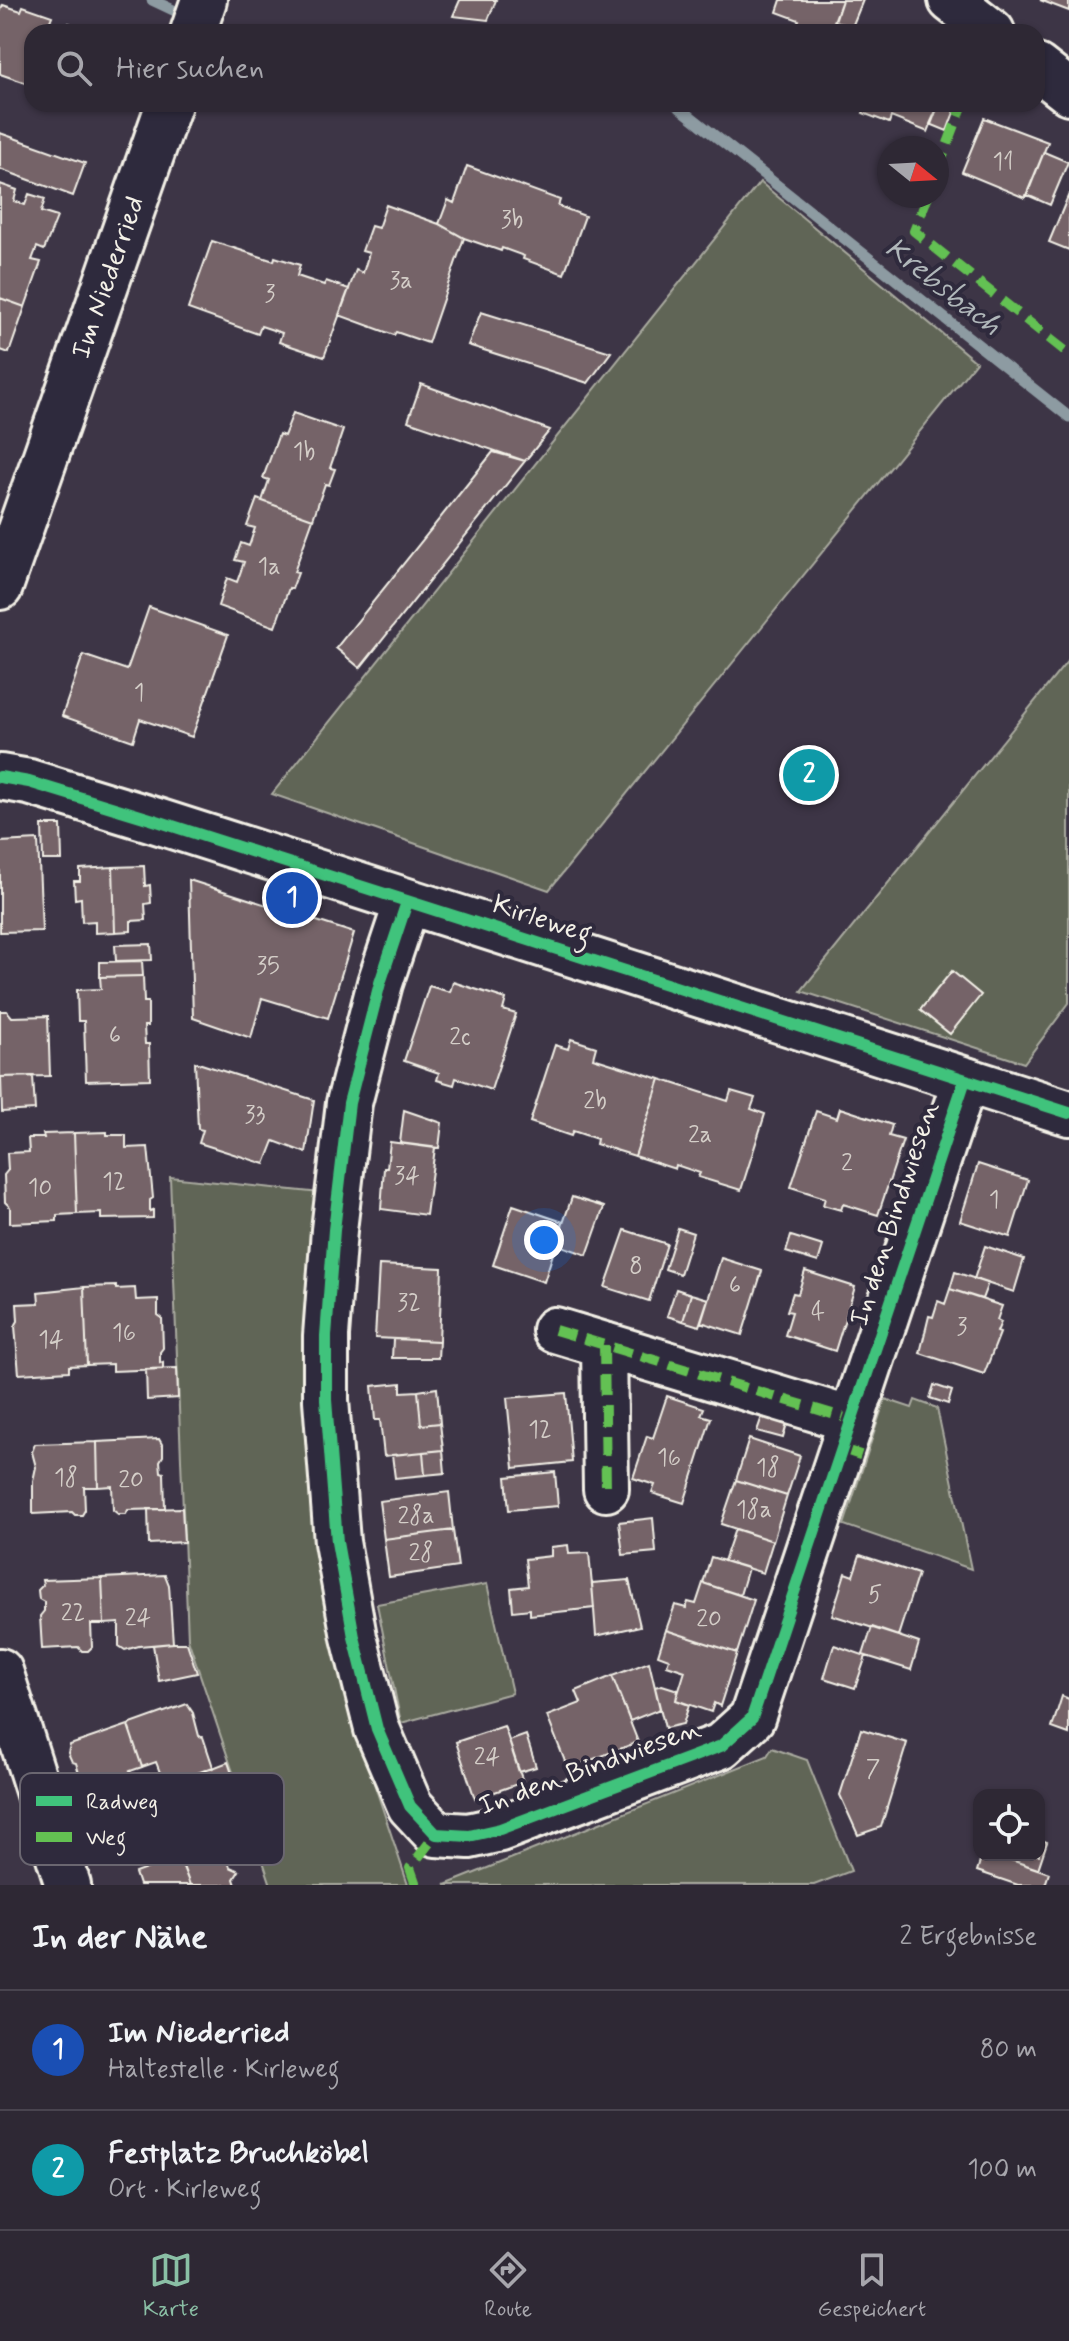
<!DOCTYPE html>
<html lang="de">
<head>
<meta charset="utf-8">
<style>
	:root { --surface:#2e2834; --page:#3a3440; --text:#f1f3f6; --muted:#a7a6ac; --line:#49444f; --accent:#8abfa5 }
	body { margin:0; font-family:Mynerve,sans-serif; background:var(--page); color:var(--text) }
	.controls { position:absolute; right:24px; bottom:24px; display:grid; overflow:hidden; border-radius:16px; box-shadow:0 2px 6px #0004 }
	.controls button { width:72px; height:72px; display:grid; place-items:center; padding:0; border:0; border-bottom:2px solid var(--line); background:var(--surface); color:var(--text); font:40px sans-serif }
	.compass { position:absolute; left:877px; top:136px; width:72px; height:72px; border-radius:50%; background:var(--surface); box-shadow:0 2px 6px #0004; rotate:108deg }
	.you { position:absolute; left:544px; top:1240px; width:28px; height:28px; margin:-20px; border:6px solid #fff; border-radius:50%; background:#1a73e8; box-shadow:0 0 0 12px #1a73e833 }
	.badge { display:grid; place-items:center; width:52px; height:52px; border-radius:50%; background:var(--accent); color:#fff; font-size:26px; font-weight:700 }
	.pin { position:absolute; translate:-50% -50%; border:4px solid #fff; box-shadow:0 2px 8px #0006 }
	.list { margin:0; padding:0; list-style:none }
	h2 { display:flex; justify-content:space-between; align-items:center; height:104px; margin:0; padding:0 32px; font-size:34px }
	h2 small { font-size:26px; font-weight:400; color:var(--muted) }
	.list li { display:grid; grid-template-columns:52px 1fr auto; gap:24px; align-items:center; box-sizing:border-box; height:120px; padding:0 32px; border-top:2px solid var(--line) }
	.list b { display:block; font-size:30px; white-space:nowrap }
	.list p { margin:0; font-size:26px; white-space:nowrap; color:var(--muted) }
	.list em { font-size:26px; font-style:normal; color:var(--muted) }
	.icon { flex:none; width:44px; height:44px; fill:none; stroke:currentColor; stroke-width:2; stroke-linecap:round; stroke-linejoin:round }
	.map { position:relative; flex:none; width:1069px; height:1885px; overflow:hidden }
	.search { position:absolute; background:var(--surface); box-shadow:0 2px 6px #0004; left:24px; right:24px; top:24px; height:88px; display:flex; align-items:center; gap:20px; box-sizing:border-box; padding:0 28px; border-radius:24px; color:var(--muted); font-size:30px }
	.sheet { height:344px; background:var(--surface) }
	nav { display:flex; justify-content:space-around; align-items:center; box-sizing:border-box; height:112px; border-top:2px solid var(--line); background:var(--surface); font-size:22px; color:var(--muted) }
	nav a { display:grid; justify-items:center; gap:4px }
	nav .on { color:var(--accent) }
	.map>svg:first-child { display:block }
</style>
</head>
<body>
<div class="map">
<svg width="1069" height="1885" viewBox="0 0 1069 1885">
	<rect width="100%" height="100%" fill="#3d3546"/>
	<filter id="ink" filterUnits="userSpaceOnUse"><feTurbulence type="fractalNoise" baseFrequency=".0125" numOctaves="2"/><feDisplacementMap in="SourceGraphic" scale="16" xChannelSelector="R" yChannelSelector="G"/><feConvolveMatrix kernelMatrix="1 2 1 2 8 2 1 2 1" color-interpolation-filters="sRGB"/></filter>
	<g filter="url(#ink)">
		<path fill="#616557" stroke="#aaaba0" stroke-width="2" d="M760 182 976 362 549 890 272 794Z
			M1069 659V1003L1024 1063 801 991Z
			M170 1177 320 1193 358 1735 408 1885H271L188 1639Z
			M885 1399 912 1408 915 1400 937 1408 971 1569 844 1525Z
			M487 1584 512 1693 401 1723 377 1604Z
			M772 1748 807 1760 851 1871 814 1885H445L767 1756Z"/>
		<g fill="none" stroke-linecap="round" stroke-linejoin="round">
			<path stroke="#8d9ba2" stroke-width="11" d="M152 0 188 17
				M675 104 1069 417"/>
		</g>
		<path fill="#756368" stroke="#f4f1e8" stroke-width="2" d="M460 0H496L488 20 453 16Z
			M781 0H842L830 32H794L799 20 777 12Z
			M842 0H863L852 27 835 21Z
			M1040 0H1069V11Z
			M3 5 21 11 23 6 52 16 50 21 68 28 69 23 94 32H32V85L0 74V12Z
			M867 104H939L928 132 891 117 889 123 863 113Z
			M939 104H957L947 131 930 124Z
			M984 118 1048 142 1025 198 962 172Z
			M0 133 85 163 73 196 0 169Z
			M1044 152 1068 162 1050 205 1027 195Z
			M467 166 560 200 558 206 585 216 564 274 523 259 524 256 502 248 501 251 464 238 439 224 448 200 454 203Z
			M0 184 17 190 14 201 25 205 29 194 45 199 41 212 57 217 44 250 37 247 32 260 41 262 25 307 0 298Z
			M1069 194V250L1049 242Z
			M386 205 439 224 464 238 428 343 396 332 394 335 339 315 356 270 363 273 369 253 362 251 371 226 378 228Z
			M212 241 274 261 275 257 300 265 297 276 324 285 326 281 349 289 324 357 279 342 282 333 261 326 258 334 188 309Z
			M0 298 25 307 9 353 1 350 0 352Z
			M481 312 611 352 588 383 468 345Z
			M421 384 550 430 525 461 408 421Z
			M293 413 343 430 330 468 335 469 329 485 325 484 313 519 262 501 269 480 263 478 279 434 284 436Z
			M493 452 525 461 360 668 336 648Z
			M257 499 313 519 294 572 298 573 292 589 289 588 275 627 218 606 227 578 237 582 244 562 235 560 241 543 249 546 255 528 247 526Z
			M149 607 228 635 192 737 140 719 133 741 62 716 83 655 127 670Z
			M42 825H61L62 860H43Z
			M38 840 42 931 0 932V842Z
			M144 866 145 886 150 885 151 903 145 904 146 920 131 921V931L115 932 113 867Z
			M113 867 115 932 95 933V921L82 922 81 898 75 899 74 881H80V869Z
			M189 880 354 933 328 1018 262 998 251 1038 193 1018Z
			M151 944 152 960 116 961 115 945Z
			M142 961 143 976 100 977V962Z
			M952 971 981 995 950 1034 920 1010Z
			M143 976 144 1002H148V1026H144L145 1044H149L150 1079 86 1081 84 1021H78L77 990 101 989 100 977Z
			M453 982 506 999 503 1010 516 1014 491 1090 456 1078 454 1085 437 1080 439 1073 404 1061 429 986 450 992Z
			M0 1011H7L12 1017 48 1016 50 1076 0 1077Z
			M571 1039 596 1047 593 1058 660 1079 635 1156 596 1144 597 1139 573 1131 571 1136 530 1122 555 1045 568 1049Z
			M195 1062 314 1100 306 1153 274 1141 265 1164 199 1143 203 1130 198 1129Z
			M33 1076 35 1110 2 1112 1 1077Z
			M660 1079 728 1101 731 1091 755 1098 751 1109 765 1114 741 1190 698 1177 700 1173 676 1165 675 1169 635 1156Z
			M840 1108 892 1125 889 1136 903 1140 878 1215 843 1204 841 1210 823 1205 825 1198 791 1187 816 1111 837 1118Z
			M404 1110 442 1123 439 1148 400 1143Z
			M107 1132V1135H126V1148L148 1147 153 1198 150 1200V1211L153 1210V1218L101 1219V1213L77 1214 74 1133Z
			M74 1133 77 1214 57 1215V1221L10 1223V1207L5 1202 4 1175 8 1170 7 1153 29 1152 28 1138H44L43 1134Z
			M390 1142 435 1148 426 1215 381 1209 384 1168H387Z
			M978 1164 1028 1180 1010 1237 960 1221Z
			M572 1197 604 1207 587 1255 556 1244Z
			M513 1205 563 1222 544 1282 493 1265Z
			M678 1228 693 1233 680 1274 665 1269Z
			M625 1230 667 1244 649 1301 605 1287Z
			M791 1236 823 1246 818 1262 786 1252Z
			M985 1246 1024 1259 1014 1292 974 1279Z
			M721 1258 762 1271 742 1335 701 1322Z
			M379 1265 442 1268 439 1341 375 1338Z
			M805 1271 855 1287 835 1351 785 1335 792 1312 787 1311 793 1293 798 1294Z
			M955 1272 988 1283 982 1299 950 1289Z
			M116 1286V1289L135 1288 136 1300 158 1299V1315L162 1318 163 1348 160 1352V1363L163 1362V1369L113 1371V1364L87 1365 84 1287Z
			M84 1287 87 1365 69 1366V1371L19 1374 15 1326 18 1321 17 1304 39 1303 38 1292Z
			M676 1289 691 1294 683 1321 667 1316Z
			M950 1289 1002 1306 997 1320 1001 1322 997 1332 1000 1333 984 1374 920 1353 929 1316 933 1317 938 1301 945 1304Z
			M691 1294 708 1299 699 1326 683 1321Z
			M393 1339 439 1341 438 1358H392Z
			M177 1368 178 1398 147 1400 146 1369Z
			M401 1383V1392L418 1391 421 1425 440 1423 443 1450 384 1456 380 1420H375L372 1386Z
			M934 1385 952 1391 948 1404 930 1398Z
			M437 1388 440 1423 421 1425 418 1391Z
			M566 1393 572 1462 514 1468 507 1398Z
			M667 1396 704 1408 701 1415 711 1418 684 1503 652 1493 655 1485 633 1478 647 1436 653 1438Z
			M765 1408 789 1416 783 1438 757 1431Z
			M159 1439 163 1446V1456L160 1461 161 1472 164 1473 165 1509 128 1510 126 1514H118L113 1510 112 1486 98 1487 97 1442Z
			M749 1439 800 1456 787 1496 736 1480Z
			M97 1442 98 1487H84L85 1510 82 1515H75L72 1512 33 1514V1481L36 1467 32 1452 35 1444Z
			M443 1450 445 1473 425 1475 423 1452Z
			M423 1452 425 1475 395 1478 392 1455Z
			M555 1472 558 1506 509 1510 506 1477Z
			M736 1480 787 1496 773 1541 721 1524Z
			M449 1492 453 1530 384 1539 379 1501Z
			M182 1508 184 1542 149 1544 148 1509Z
			M653 1518 656 1552 623 1555 619 1522Z
			M735 1529 773 1541 763 1573 724 1561Z
			M453 1530 458 1567 389 1577 384 1539Z
			M568 1545 569 1554 589 1553 594 1608 530 1615V1609L513 1611 511 1588 528 1586 525 1559 551 1556V1547Z
			M860 1555 918 1574 898 1636 832 1615 845 1573 853 1576Z
			M711 1557 748 1568 740 1595 703 1583Z
			M165 1575 169 1585 173 1643 139 1646 125 1650 119 1646V1623L104 1624 102 1578Z
			M102 1578 104 1624H91L92 1647 88 1651H82L78 1647 42 1649 40 1616 44 1611V1602L39 1599 38 1590 43 1585 42 1580Z
			M629 1580 640 1626 596 1636 592 1583Z
			M703 1583 754 1600 737 1653 666 1630 675 1605 686 1608 688 1602 696 1604Z
			M872 1627 919 1643 911 1670 863 1655Z
			M666 1630 737 1653 720 1706 714 1703 711 1712 676 1700 685 1671 667 1665 669 1659 658 1655Z
			M173 1643H187L197 1673 159 1681 153 1645Z
			M834 1645 866 1656 855 1688 824 1678Z
			M649 1662 660 1709 630 1721 612 1676Z
			M612 1676 638 1742 568 1769 547 1716 581 1703 576 1691Z
			M662 1685 678 1690 676 1700 689 1705 683 1724 665 1728 655 1687Z
			M1062 1696 1069 1699V1734L1052 1728Z
			M187 1704 193 1713 199 1736 203 1737 213 1767 179 1780 177 1784 171 1786 164 1783 156 1762 142 1767 128 1725Z
			M128 1725 142 1767 130 1771 139 1792 136 1799 130 1801 126 1799 90 1811 76 1763 72 1762 68 1753 70 1745Z
			M504 1726 523 1782 475 1799 456 1742Z
			M861 1729 907 1743 881 1827 858 1835 840 1795Z
			M526 1735 536 1767 519 1772 509 1741Z
			M228 1762 239 1794 209 1805 197 1774Z
			M1039 1839 1047 1842 1038 1869 996 1855H1039Z
			M197 1840 213 1847 222 1843 230 1867 239 1871 234 1879 236 1885H190L180 1858 191 1855Z
			M982 1855H996L1049 1873 1045 1885H1018L977 1871Z
			M179 1857 190 1885H139L135 1873Z"/>
		<g fill="none" stroke-linecap="round" stroke-linejoin="round">
			<defs>
				<g id="minor">
					<path d="M951 0 992 32"/>
					<path d="M193 32 204 0"/>
					<path d="M1037 67 1069 92"/>
					<path id="s1" d="M0 587 169 104"/>
					<path d="M0 777 29 782 157 821 1069 1113"/>
					<path d="M407 902 380 983 349 1103 334 1230 326 1336V1400L337 1542 354 1637 377 1729 410 1806 436 1834 469 1836 500 1829 721 1746 752 1718 965 1080"/>
					<path d="M555 1330 852 1420"/>
					<path d="M604 1345 606 1489"/>
					<path d="M0 1671 68 1885"/>
				</g>
			</defs>
			<use href="#minor" stroke="#f4f1e8" stroke-width="50"/>
			<use href="#minor" stroke="#2f2a3d" stroke-width="44"/>
			<path stroke="#63c152" stroke-width="10" stroke-dasharray="20 10" stroke-linecap="butt" d="M937 172 963 104
				M928 196 914 231 1069 354
				M555 1330 852 1420
				M604 1345 606 1489
				M842 1449 866 1457
				M416 1885 410 1868 436 1834"/>
			<defs>
				<path id="cycleway" d="M0 777 29 782 157 821 1069 1113
					M407 902 380 983 349 1103 334 1230 326 1336V1400L337 1542 354 1637 377 1729 410 1806 436 1834 469 1836 500 1829 721 1746 752 1718 965 1080"/>
			</defs>
			<use href="#cycleway" stroke="#2f2a3d" stroke-width="17"/>
			<use href="#cycleway" stroke="#40c37c" stroke-width="12"/>
		</g>
	</g>
	<g text-anchor="middle" dominant-baseline="central" stroke-width="8" stroke-linejoin="round" paint-order="stroke">
		<g font-size="24" fill="#d4cec8">
			<text x="1003" y="162">11</text>
			<text x="512" y="220">3b</text>
			<text x="401" y="281">3a</text>
			<text x="270" y="294">3</text>
			<text x="304" y="452">1b</text>
			<text x="269" y="567">1a</text>
			<text x="139" y="693">1</text>
			<text x="268" y="966">35</text>
			<text x="115" y="1035">6</text>
			<text x="460" y="1037">2c</text>
			<text x="595" y="1101">2b</text>
			<text x="255" y="1115">33</text>
			<text x="700" y="1135">2a</text>
			<text x="847" y="1163">2</text>
			<text x="407" y="1176">34</text>
			<text x="114" y="1182">12</text>
			<text x="40" y="1188">10</text>
			<text x="994" y="1200">1</text>
			<text x="636" y="1266">8</text>
			<text x="735" y="1285">6</text>
			<text x="409" y="1303">32</text>
			<text x="818" y="1312">4</text>
			<text x="962" y="1327">3</text>
			<text x="124" y="1333">16</text>
			<text x="51" y="1340">14</text>
			<text x="540" y="1430">12</text>
			<text x="669" y="1458">16</text>
			<text x="768" y="1468">18</text>
			<text x="66" y="1478">18</text>
			<text x="131" y="1480">20</text>
			<text x="754" y="1510">18a</text>
			<text x="416" y="1516">28a</text>
			<text x="421" y="1553">28</text>
			<text x="875" y="1595">5</text>
			<text x="73" y="1613">22</text>
			<text x="138" y="1618">24</text>
			<text x="709" y="1619">20</text>
			<text x="487" y="1757">24</text>
			<text x="873" y="1769">7</text>
		</g>
		<g font-size="28" fill="#f4f1e8" stroke="#2f2a3d">
			<text stroke="none"><textPath href="#s1" startOffset="328">Im Niederried</textPath></text>
			<text transform="translate(542 920) rotate(18)">Kirleweg</text>
			<text transform="translate(895 1214) rotate(-72)">In den Bindwiesen</text>
			<text transform="translate(590 1768) rotate(-20)">In den Bindwiesen</text>
		</g>
		<g font-size="30" font-style="italic" fill="#b0b7ba" stroke="#2f2a3d">
			<text transform="translate(943 287) rotate(38)">Krebsbach</text>
		</g>
	</g>
	<rect x="20" y="1773" width="264" height="92" rx="12" fill="#2f2a3d" stroke="#6a6670" stroke-width="2"/>
	<rect x="36" y="1796" width="36" height="10" fill="#40c37c"/>
	<rect x="36" y="1832" width="36" height="10" fill="#63c152"/>
	<g font-size="22" fill="#f4f1e8">
		<text x="86" y="1809">Radweg</text>
		<text x="86" y="1845">Weg</text>
	</g>
</svg>
<div class="controls">
<button><svg class="icon" aria-label="locate" viewBox="0 0 24 24"><circle cx="12" cy="12" r="6"/><path d="M12 2v4M12 18v4M2 12h4M18 12h4"/></svg></button>
</div>
<svg class="compass" viewBox="-18 -18 36 36"><path d="M0-13l5 13h-10z" fill="#e53935"/><path d="M0 13l5-13h-10z" fill="#a7a6ac"/></svg>
<div class="you"></div>
<div class="pin badge" style="left:292px;top:898px;background:#1a4fb4">1</div>
<div class="pin badge" style="left:809px;top:775px;background:#0f9aa8">2</div>
<div class="search"><svg class="icon" aria-label="search" viewBox="0 0 24 24"><circle cx="10" cy="10" r="6"/><path d="M15 15l6 6"/></svg>Hier suchen</div>
</div>
<section class="sheet">
<h2>In der Nähe<small>2 Ergebnisse</small></h2>
<ul class="list">
<li><span class="badge" style="background:#1a4fb4">1</span><div><b>Im Niederried</b><p>Haltestelle · Kirleweg</p></div><em>80 m</em></li>
<li><span class="badge" style="background:#0f9aa8">2</span><div><b>Festplatz Bruchköbel</b><p>Ort · Kirleweg</p></div><em>100 m</em></li>
</ul>
</section>
<nav>
<a class="on"><svg class="icon" aria-label="map" viewBox="0 0 24 24"><path d="M3 6l6-2 6 2 6-2v14l-6 2-6-2-6 2zM9 4v14M15 6v14"/></svg>Karte</a>
<a><svg class="icon" aria-label="directions" viewBox="0 0 24 24"><path d="M12 3l9 9-9 9-9-9zM9 14v-3h6M13 9l2 2-2 2"/></svg>Route</a>
<a><svg class="icon" aria-label="saved" viewBox="0 0 24 24"><path d="M7 4h10v16l-5-4-5 4z"/></svg>Gespeichert</a>
</nav>
</body>
</html>
